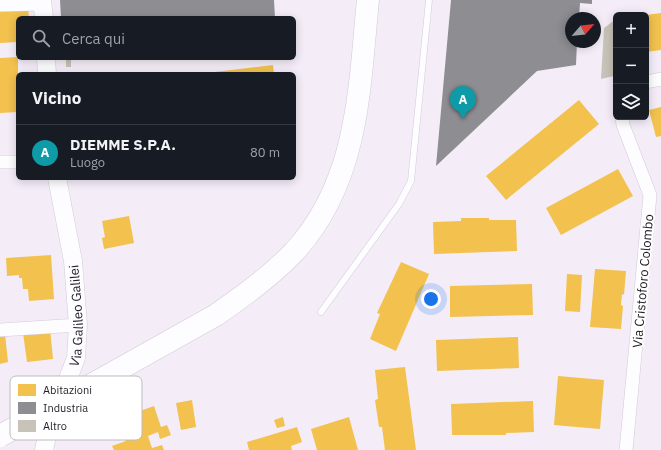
<!DOCTYPE html>
<html lang="it">
<head>
<meta charset="utf-8">
<style>
	:root { --surface:#171b24; --page:#242831; --text:#f1f3f6; --muted:#9ea1a6; --line:#363941; --accent:#1a73e8 }
	body { margin:0; font-family:"IBM Plex Sans",sans-serif; background:var(--page); color:var(--text) }
	.controls { position:absolute; right:12px; top:12px; display:grid; overflow:hidden; border-radius:6px; box-shadow:0 2px 10px #0003 }
	.controls button { width:36px; height:36px; display:grid; place-items:center; padding:0; border:0; border-bottom:1px solid var(--line); background:var(--surface); color:var(--text); font:20px sans-serif }
	.compass { position:absolute; left:565px; top:12px; width:36px; height:36px; border-radius:50%; background:var(--surface); box-shadow:0 2px 10px #0003; rotate:62deg }
	.you { position:absolute; left:431px; top:299px; width:14px; height:14px; margin:-10px; border:3px solid #fff; border-radius:50%; background:#1a73e8; box-shadow:0 0 0 6px #1a73e833 }
	.badge { display:grid; place-items:center; width:26px; height:26px; border-radius:50%; background:var(--accent); color:#fff; font-size:13px; font-weight:700 }
	.pin { position:absolute; translate:-50% -33px; filter:drop-shadow(0 1px 2px #0008) }
	.pin::after { content:''; position:absolute; top:21px; width:14px; height:12px; background:inherit; clip-path:polygon(0 0,100% 0,50% 100%) }
	.list { margin:0; padding:0; list-style:none }
	h2 { display:flex; justify-content:space-between; align-items:center; height:52px; margin:0; padding:0 16px; font-size:17px }
	h2 small { font-size:13px; font-weight:400; color:var(--muted) }
	.list li { display:grid; grid-template-columns:26px 1fr auto; gap:12px; align-items:center; box-sizing:border-box; height:56px; padding:0 16px; border-top:1px solid var(--line) }
	.list b { display:block; font-size:15px; white-space:nowrap }
	.list p { margin:0; font-size:13px; white-space:nowrap; color:var(--muted) }
	.list em { font-size:13px; font-style:normal; color:var(--muted) }
	.icon { flex:none; width:22px; height:22px; fill:none; stroke:currentColor; stroke-width:2; stroke-linecap:round; stroke-linejoin:round }
	.map { position:relative; flex:none; width:661px; height:450px; overflow:hidden }
	.search { position:absolute; background:var(--surface); box-shadow:0 2px 10px #0003; left:16px; top:16px; width:280px; height:44px; display:flex; align-items:center; gap:10px; box-sizing:border-box; padding:0 14px; border-radius:6px; color:var(--muted); font-size:15px }
	.panel { position:absolute; background:var(--surface); box-shadow:0 2px 10px #0003; left:16px; top:72px; width:280px; height:108px; border-radius:6px }
	.map>svg:first-child { display:block }
</style>
</head>
<body>
<div class="map">
<svg width="661" height="450" viewBox="0 0 661 450">
	<rect width="100%" height="100%" fill="#f4edf8"/>
	<path fill="#f2c14e" d="M28 7 29 18H18V42L0 43V9Z
		M661 13V50L646 52V15Z
		M18 57V112L0 113V58Z
		M273 65 274 74H206V73Z
		M579 100 599 124 506 200 486 176Z
		M661 107V136L656 137 649 110Z
		M618 169 633 196 561 235 546 208Z
		M129 216 134 243 104 249 102 238 105 237 102 221Z
		M461 218H489V220H516L517 251 434 254 433 222 461 221Z
		M51 255 54 299 29 301 28 289H23L22 278H19V275L7 276 6 258Z
		M401 262 429 274 396 351 370 339 380 314 377 313Z
		M595 269 626 271 624 295 622 294 621 305 623 306 621 329 590 327Z
		M567 274 582 275 580 312 565 311Z
		M532 284 533 315 450 317V286Z
		M50 329 53 359 27 362 23 333Z
		M5 334 8 362 0 364V335Z
		M518 337 519 368 437 371 436 340Z
		M405 367 416 450H385L382 427H379L375 400 378 399 375 370Z
		M558 376 604 380 600 429 554 425Z
		M192 400 196 427 181 430 176 403Z
		M533 401 534 432 506 433V435H452L451 404Z
		M154 406 161 427 167 425 171 435 160 439 158 432 148 436 152 448 162 445 164 450H114L112 446 126 441 118 419Z
		M283 417 285 426 277 428 274 420Z
		M349 417 358 450H317L311 429Z
		M297 427 302 442 291 446 292 450H249L247 442Z"/>
	<path fill="#8d8d92" d="M60 0H274L275 18H61Z
		M451 0H592V4L580 3 579 18H571V42H577L576 65 537 71 436 166Z"/>
	<path fill="#c7c3b8" d="M616 19 614 76 601 79 604 28Z
		M66 58H71V67H66Z"/>
	<g fill="none" stroke-linecap="round" stroke-linejoin="round">
		<defs>
			<path id="lane" d="M321 312 399 204 411 181 429 0"/>
			<path id="street" d="M0 5 42 4
				M646 82 661 79
				M622 117 623 125 650 195 626 450
				M0 162H18
				M0 330 78 325"/>
			<g id="secondary">
				<path d="M42 0 44 18"/>
				<path d="M46 58 47 74"/>
				<path id="s1" d="M44 450 48 431 76 358 78 325 73 261 57 178"/>
			</g>
			<path id="highway" d="M216 315C243 296 271 276 294 252 359 181 359 90 368 0"/>
		</defs>
		<use href="#lane" stroke="#d2cbd6" stroke-width="7"/>
		<use href="#street" stroke="#d2cbd6" stroke-width="14"/>
		<use href="#secondary" stroke="#d2cbd6" stroke-width="19"/>
		<use href="#highway" stroke="#d2cbd6" stroke-width="23"/>
		<use href="#lane" stroke="#fdfcfe" stroke-width="6"/>
		<use href="#street" stroke="#fdfcfe" stroke-width="13"/>
		<use href="#secondary" stroke="#fdfcfe" stroke-width="18"/>
		<use href="#highway" stroke="#fdfcfe" stroke-width="22"/>
		<defs>
			<path id="highway-bridge" d="M0 436 216 315"/>
		</defs>
		<use href="#highway-bridge" stroke="#d2cbd6" stroke-width="23" stroke-linecap="butt"/>
		<use href="#highway-bridge" stroke="#fdfcfe" stroke-width="22"/>
	</g>
	<g text-anchor="middle" dominant-baseline="central" stroke-width="4" stroke-linejoin="round" paint-order="stroke">
		<g font-size="13" fill="#231d26" stroke="#fff">
			<text transform="translate(643 281) rotate(-85)">Via Cristoforo Colombo</text>
			<text stroke="none"><textPath href="#s1" startOffset="140">Via Galileo Galilei</textPath></text>
		</g>
	</g>
	<rect x="10" y="376" width="132" height="64" rx="6" fill="#fff" stroke="#bdbbbe" stroke-width="1"/>
	<rect x="18" y="384" width="18" height="12" fill="#f2c14e"/>
	<rect x="18" y="402" width="18" height="12" fill="#8d8d92"/>
	<rect x="18" y="420" width="18" height="12" fill="#c7c3b8"/>
	<g font-size="11" fill="#231d26">
		<text x="43" y="394">Abitazioni</text>
		<text x="43" y="412">Industria</text>
		<text x="43" y="430">Altro</text>
	</g>
</svg>
<div class="controls">
<button>+</button>
<button>−</button>
<button><svg class="icon" aria-label="layers" viewBox="0 0 24 24"><path d="M12 4l9 5-9 5-9-5zM3 14l9 5 9-5"/></svg></button>
</div>
<svg class="compass" viewBox="-18 -18 36 36"><path d="M0-13l5 13h-10z" fill="#e53935"/><path d="M0 13l5-13h-10z" fill="#9ea1a6"/></svg>
<div class="you"></div>
<div class="pin badge" style="left:463px;top:119px;background:#0f9aa8">A</div>
<div class="search"><svg class="icon" aria-label="search" viewBox="0 0 24 24"><circle cx="10" cy="10" r="6"/><path d="M15 15l6 6"/></svg>Cerca qui</div>
<section class="panel">
<h2>Vicino<small></small></h2>
<ul class="list">
<li><span class="badge" style="background:#0f9aa8">A</span><div><b>DIEMME S.P.A.</b><p>Luogo</p></div><em>80 m</em></li>
</ul>
</section>
</div>
</body>
</html>
